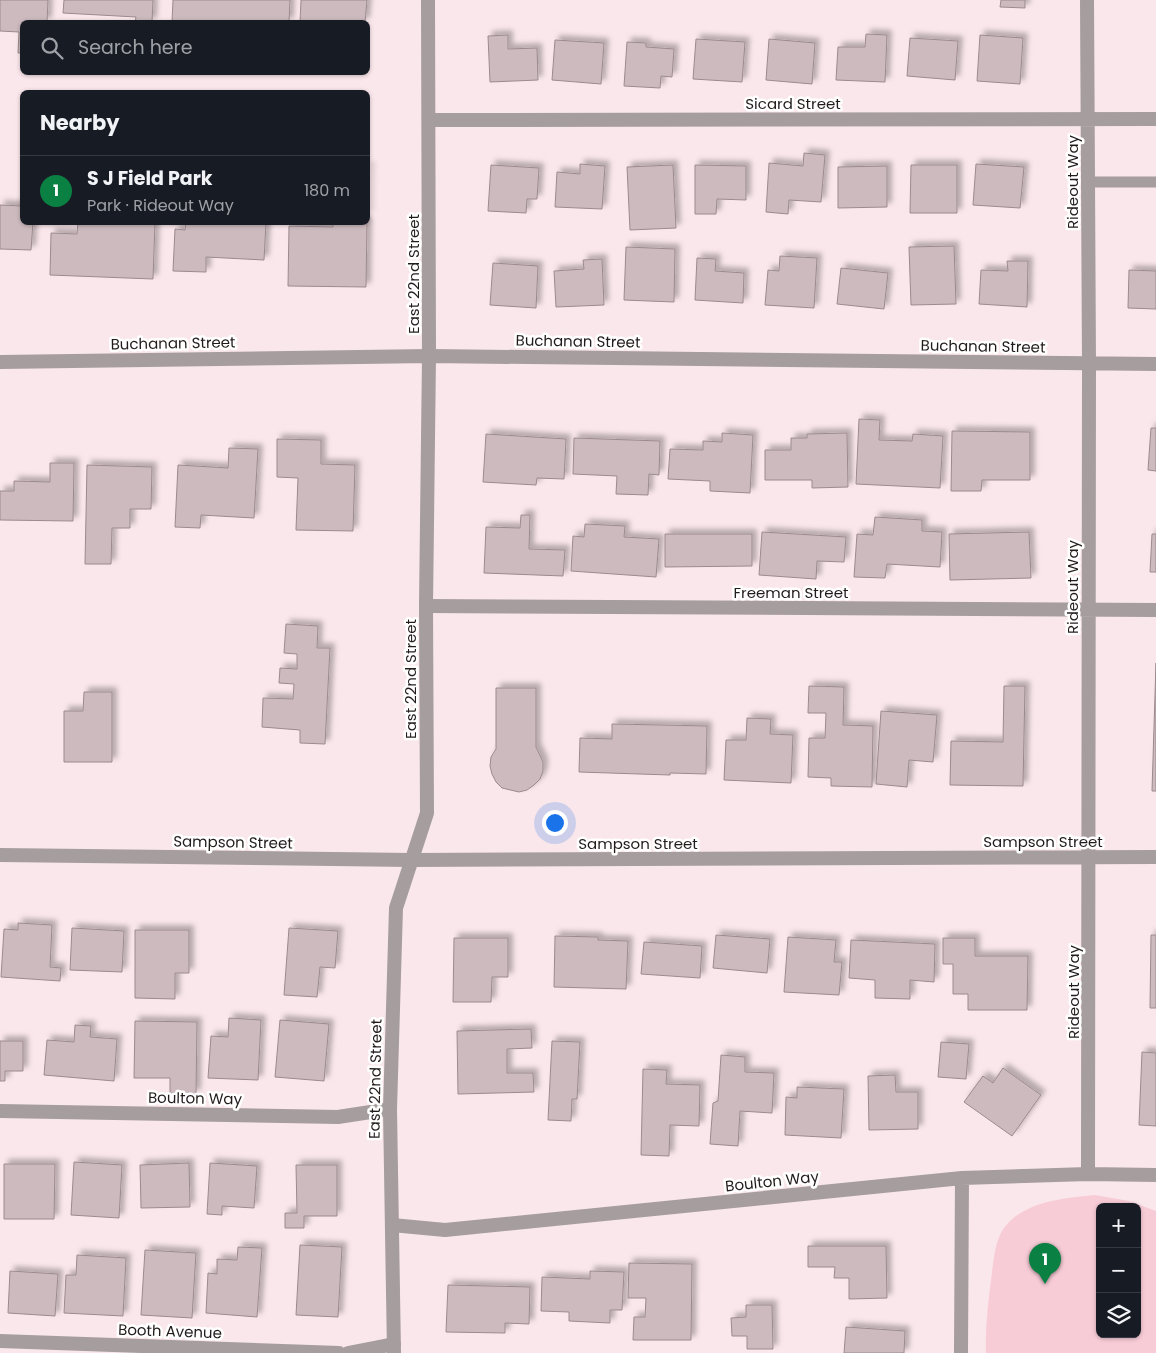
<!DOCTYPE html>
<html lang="en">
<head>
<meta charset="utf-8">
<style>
	:root { --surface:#171b24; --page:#242831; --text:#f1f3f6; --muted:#9ea1a6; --line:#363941; --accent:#0b8043 }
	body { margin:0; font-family:Poppins,sans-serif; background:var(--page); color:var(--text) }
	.controls { position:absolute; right:15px; bottom:15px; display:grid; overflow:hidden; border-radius:8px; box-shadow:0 1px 4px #0004 }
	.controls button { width:45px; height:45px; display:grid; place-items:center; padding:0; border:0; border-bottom:1px solid var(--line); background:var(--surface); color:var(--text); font:25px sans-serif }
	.you { position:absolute; left:554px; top:822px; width:18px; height:18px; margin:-12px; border:4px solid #fff; border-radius:50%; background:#1a73e8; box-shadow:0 0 0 8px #1a73e833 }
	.badge { display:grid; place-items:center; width:32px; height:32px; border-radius:50%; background:var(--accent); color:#fff; font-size:16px; font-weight:700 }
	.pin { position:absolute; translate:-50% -41px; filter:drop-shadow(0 1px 2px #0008) }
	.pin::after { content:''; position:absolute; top:26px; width:18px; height:15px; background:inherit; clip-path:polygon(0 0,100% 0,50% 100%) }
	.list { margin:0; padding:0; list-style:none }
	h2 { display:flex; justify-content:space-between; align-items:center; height:65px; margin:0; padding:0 20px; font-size:21px }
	h2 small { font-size:16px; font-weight:400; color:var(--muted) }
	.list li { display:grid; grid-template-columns:32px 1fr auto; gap:15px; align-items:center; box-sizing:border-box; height:70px; padding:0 20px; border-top:1px solid var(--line) }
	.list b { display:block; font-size:19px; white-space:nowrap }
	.list p { margin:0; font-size:16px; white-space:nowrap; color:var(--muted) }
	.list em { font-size:16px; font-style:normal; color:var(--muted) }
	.icon { flex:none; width:28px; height:28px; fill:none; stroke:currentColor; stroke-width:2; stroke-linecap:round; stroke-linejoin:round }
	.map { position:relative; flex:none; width:1156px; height:1353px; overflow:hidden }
	.search { position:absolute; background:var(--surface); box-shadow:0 1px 4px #0004; left:20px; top:20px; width:350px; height:55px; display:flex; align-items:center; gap:12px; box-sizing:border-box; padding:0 18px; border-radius:8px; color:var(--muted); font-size:19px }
	.panel { position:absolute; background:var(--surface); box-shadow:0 1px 4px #0004; left:20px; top:90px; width:350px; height:135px; border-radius:8px }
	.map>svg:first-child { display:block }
</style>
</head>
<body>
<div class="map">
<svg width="1156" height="1353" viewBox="0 0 1156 1353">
	<defs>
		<filter id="shadow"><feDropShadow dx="4.5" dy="-4.5" stdDeviation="2.5" flood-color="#0004"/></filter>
	</defs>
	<rect width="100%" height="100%" fill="#fae7eb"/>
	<path fill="#f8ccd7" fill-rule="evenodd" d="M1095 1195 1129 1201 1156 1211V1353H986C985 1329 988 1304 991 1280 993 1266 994 1248 1000 1235 1016 1202 1063 1198 1095 1195ZM1100 1207H1137V1334H1100Z"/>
	<path fill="#ccbabe" stroke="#9b8a8e" filter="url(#shadow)" d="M0 0H48L47 22H22V53H18L19 32 0 31Z
		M64 0H153L152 22H135L136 17 63 13Z
		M173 0H290L289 22H172Z
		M301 0H367L365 22H300Z
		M1001 0H1025V8L1000 7Z
		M866 34 887 35 885 82 836 80 838 47H865Z
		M508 35V49L537 48 538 80 490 82 488 36Z
		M980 35 1023 38 1020 84 977 81Z
		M910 38 958 41 955 80 907 76Z
		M696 39 745 42 742 82 693 79Z
		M769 39 815 43 812 84 766 80Z
		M555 40 604 43 601 84 552 80Z
		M627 42 646 43V47L674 49 672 77 661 76 660 88 624 86Z
		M804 153 825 155 821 202 789 200 788 214 766 212 769 163 803 166Z
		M580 164 605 166 602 209 555 207 557 172 580 174Z
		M976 164 1024 167 1020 208 973 205Z
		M491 165 539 168 537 199H527L526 213 488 211Z
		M673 165 676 228 630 230 627 167Z
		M695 165 746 166V200L717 199 716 214H695Z
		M911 165H957V213H910Z
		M368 166H369L368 216Z
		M887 166V207L838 208V167Z
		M0 205 22 206V222H33L31 250 0 249Z
		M78 222H155L153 279 50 275 51 233 77 234Z
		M186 222H266L264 260 206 257V272L173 271 175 229 185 230Z
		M333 222H367L366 287 288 286 289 226 333 227Z
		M954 246 956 304 911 305 909 247Z
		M626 247 675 249 674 302 624 300Z
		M780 256 817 258 814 308 765 305 768 270 779 271Z
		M697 258 716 259 715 271 744 273 743 303 695 300Z
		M602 259 604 305 556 307 554 271 584 269 583 260Z
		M1007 261H1028L1027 307 979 304 981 270 1008 271Z
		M493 263 538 266 536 308 490 305Z
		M841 268 888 273 884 309 837 304Z
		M1129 270 1156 271V309L1128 308Z
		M859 419 880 420 879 440 912 441 913 434 943 436 940 488 856 484Z
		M1151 428H1156V471L1148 470Z
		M952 431 1030 432V480H982L981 491H951Z
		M722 433 753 435 750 493 710 491V481L668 479 670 449 703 450V441L722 442Z
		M847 433 848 487 812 488V480H765V450H791V438H807V434Z
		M486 434 566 439 564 479 537 478 536 485 483 482Z
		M574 438 660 441 659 475 649 474 648 495 616 494 617 476 573 474Z
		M277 439 321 440V464L355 465 353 531 296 530 298 478 277 477Z
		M229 448 258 449 254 518 201 515 200 528 175 527 178 465 228 468Z
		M50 463H74L73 521 0 520V491H14V481L50 482Z
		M87 465 152 467 151 509H130V528H112L111 564H85Z
		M521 515H530L529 549 565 550 563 576 484 573 486 527 520 528Z
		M875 517 922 520V531L942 532 940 567 887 564 885 578 854 577 857 534 873 535Z
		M585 524 625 526 624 537 659 539 656 577 571 571 573 536 584 537Z
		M762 532 846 537 844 562 817 561 816 579 759 575Z
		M1029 532 1031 578 950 580 949 534Z
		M665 534H752V566L665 567Z
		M1152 534H1156V572H1150Z
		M286 624 318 626 317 648H330L325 744 300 743V730L262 727 263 698 293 699 294 684 279 683 280 668 297 669V654L284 653Z
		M1156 663V791H1152Z
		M809 686 844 687 843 725 873 726 872 787 831 786V778L808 777 809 738H825L826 713H808Z
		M1004 686H1025L1023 786 950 785 951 741 1003 742Z
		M496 688H536V747L543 762V771L540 779 534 785 527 790 519 792 502 788 496 782 492 774 490 766 491 757 496 749Z
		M84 692H112V762H64V711H83Z
		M881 711 937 715 933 762 909 760 907 787 876 784Z
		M747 718 771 719 770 734 793 735 791 783 724 780 726 740H746Z
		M612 724 707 726 706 774 670 773V775L579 772 580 738 612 739Z
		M18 923 52 925 50 967 61 968 60 981 1 977 4 929 18 930Z
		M72 928 124 931 122 972 70 970Z
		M289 928 338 931 335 968 320 967 317 997 284 995Z
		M135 930H189V973H175V999L135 998Z
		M716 935 770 939 767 973 713 968Z
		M1151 935H1156V1008H1150Z
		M555 936 598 937V940L628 941 626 989 554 987Z
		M788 937 836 940 834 962H842L839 995 784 992Z
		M454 938H508V977H492L491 1002H453Z
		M943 938H975V956H1028L1027 1010H968V994H953V964H943Z
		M851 940 935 944 934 982 910 980V999L875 998V980L849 978Z
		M644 942 702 946 700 978 641 974Z
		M229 1018 261 1020 258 1080 208 1078 211 1036 228 1037Z
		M280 1020 329 1024 324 1081 275 1077Z
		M135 1021 197 1022 196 1094 170 1093V1078H134Z
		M75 1025 91 1026 90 1037 117 1039 114 1081 44 1075 47 1040 74 1042Z
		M531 1029 532 1048 507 1049V1073H533L534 1092 458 1094 457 1031Z
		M0 1041H23V1071H5V1081H0Z
		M552 1041 580 1042 577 1099H572L571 1121 548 1120Z
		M941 1042 969 1044 966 1079 938 1077Z
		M1142 1052 1156 1053V1126L1139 1125Z
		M721 1055 745 1057V1072L774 1073 772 1113 740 1111 738 1146 710 1144 713 1103 718 1101Z
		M1003 1068 1041 1095 1012 1136 964 1102 983 1076 993 1083Z
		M643 1069 667 1070 666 1084 700 1085 699 1126 670 1125 669 1156 641 1155Z
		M895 1075 896 1092H918V1129L869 1130 868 1076Z
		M797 1087 844 1089 841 1138 785 1135 786 1097 797 1098Z
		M74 1162 122 1165 119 1218 71 1215Z
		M189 1163 190 1207 141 1208 140 1165Z
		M210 1163 257 1166 254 1208 222 1206V1215L207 1214Z
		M4 1164H55L54 1219H4Z
		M296 1165H337V1216H304V1228H285V1213H297Z
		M300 1245 342 1247 338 1317 296 1315Z
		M808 1246H886L887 1298 849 1299V1278H834L835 1267H808Z
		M238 1247 262 1248 257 1317 206 1313 208 1273 217 1274V1259L237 1260Z
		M145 1250 196 1253 192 1318 141 1315Z
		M77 1255 126 1258 123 1316 64 1313 66 1275H76Z
		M629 1263 692 1264 691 1340H633L634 1317H645L646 1298H628Z
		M10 1271 58 1274 55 1316 8 1313Z
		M590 1271 624 1272 622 1310H610V1323L569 1321V1312L541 1311 542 1277 590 1279Z
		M448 1285 530 1287 529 1324 505 1323V1333L446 1332Z
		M746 1305H772L773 1349H747V1336H732L731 1318 746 1317Z
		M846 1327 905 1331 904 1353H844Z"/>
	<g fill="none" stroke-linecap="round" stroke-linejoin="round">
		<path stroke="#a59d9e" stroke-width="11" d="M1089 182H1156"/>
		<path stroke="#a59d9e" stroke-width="14" d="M1087 0 1089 364 1088 1174
			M429 120 1156 119
			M0 362 429 356 1156 364
			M426 606 1156 610
			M0 855 411 860 1156 857
			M0 1111 338 1117 390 1109
			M392 1225 445 1230 962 1178 1088 1174 1156 1175
			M0 1341 339 1353
			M348 1353 394 1344
			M961 1353 962 1178"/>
		<path stroke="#a59d9e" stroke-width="14" d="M394 1353 390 1109 396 908 427 813 426 606 429 356 428 0"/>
	</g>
	<g text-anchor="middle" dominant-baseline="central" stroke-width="5" stroke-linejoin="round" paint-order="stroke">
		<g font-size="15" fill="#221b1c" stroke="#fff">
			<text x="793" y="103">Sicard Street</text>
			<text transform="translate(1072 182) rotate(-90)">Rideout Way</text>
			<text transform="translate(413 274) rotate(-90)">East 22nd Street</text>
			<text transform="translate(578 341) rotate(1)">Buchanan Street</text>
			<text transform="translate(173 343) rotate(-1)">Buchanan Street</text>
			<text transform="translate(983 346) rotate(1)">Buchanan Street</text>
			<text transform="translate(1072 587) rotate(-90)">Rideout Way</text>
			<text x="791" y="592">Freeman Street</text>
			<text transform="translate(410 679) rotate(-90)">East 22nd Street</text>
			<text x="1043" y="841">Sampson Street</text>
			<text transform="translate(233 842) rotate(1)">Sampson Street</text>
			<text x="638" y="843">Sampson Street</text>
			<text transform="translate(1073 992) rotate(-90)">Rideout Way</text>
			<text transform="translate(375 1079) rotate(-89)">East 22nd Street</text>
			<text transform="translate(195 1098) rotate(1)">Boulton Way</text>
			<text transform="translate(772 1181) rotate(-6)">Boulton Way</text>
			<text transform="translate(170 1331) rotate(2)">Booth Avenue</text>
		</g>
	</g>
</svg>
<div class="controls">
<button>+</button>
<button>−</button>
<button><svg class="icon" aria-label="layers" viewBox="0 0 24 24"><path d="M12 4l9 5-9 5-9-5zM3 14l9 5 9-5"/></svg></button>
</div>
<div class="you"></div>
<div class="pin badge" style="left:1045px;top:1284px">1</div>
<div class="search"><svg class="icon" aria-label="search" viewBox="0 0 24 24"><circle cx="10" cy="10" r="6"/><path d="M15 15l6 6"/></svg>Search here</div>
<section class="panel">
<h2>Nearby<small></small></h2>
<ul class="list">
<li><span class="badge">1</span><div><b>S J Field Park</b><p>Park · Rideout Way</p></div><em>180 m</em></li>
</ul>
</section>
</div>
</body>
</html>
